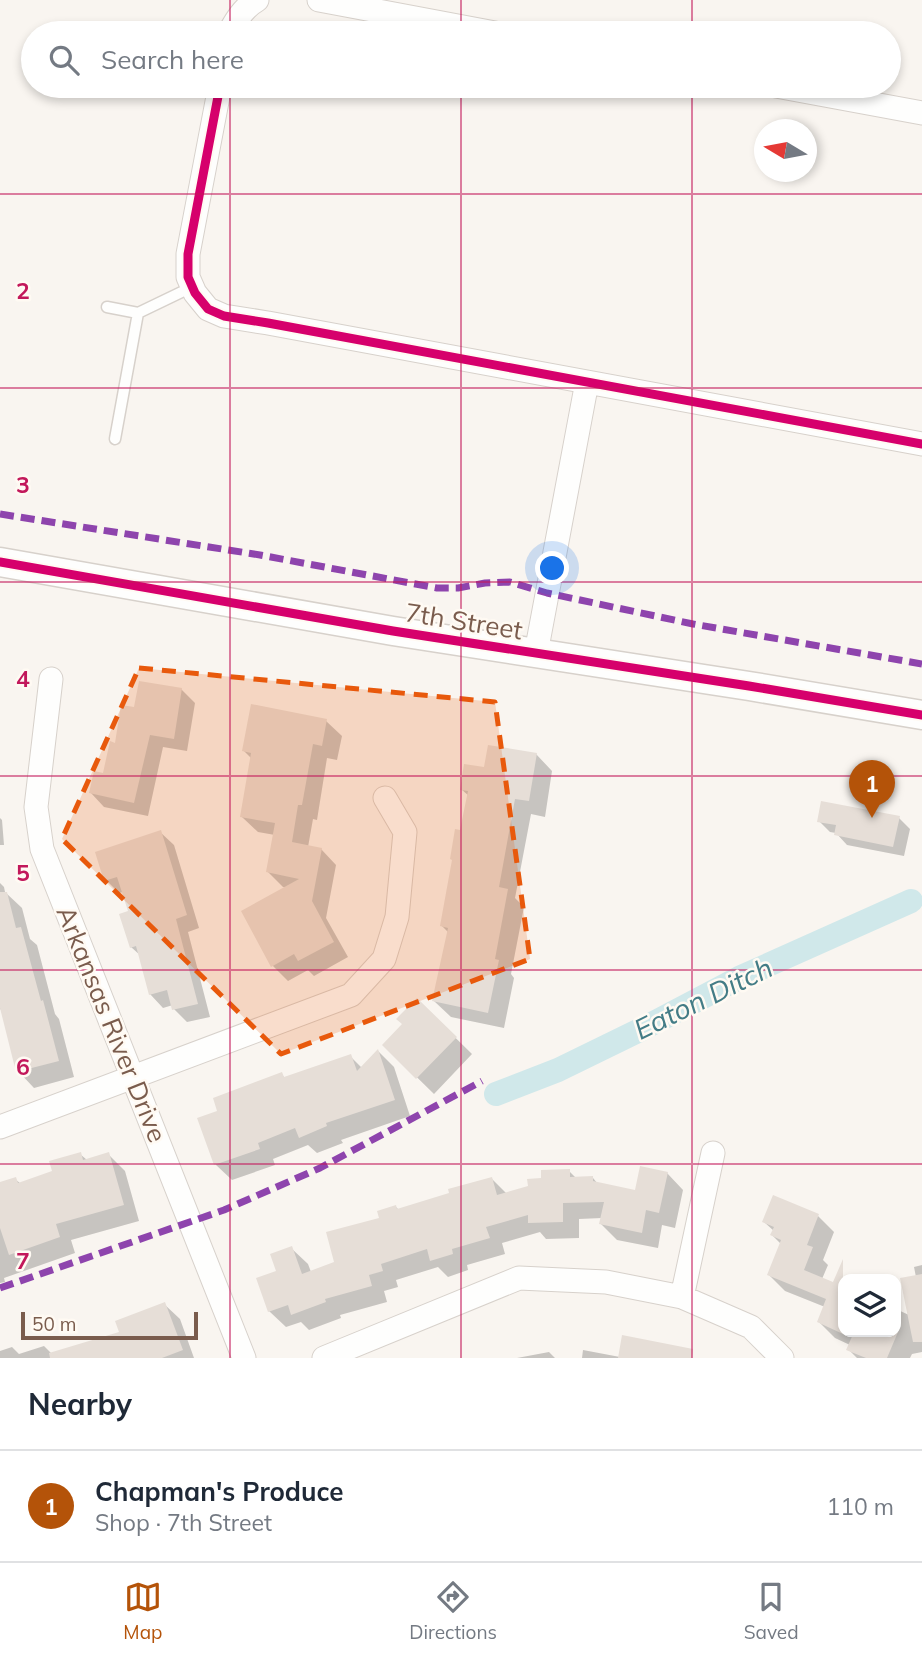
<!DOCTYPE html>
<html lang="en">
<head>
<meta charset="utf-8">
<style>
	:root { --surface:#fff; --page:#f6f6f7; --text:#1f2937; --muted:#747a83; --line:#e0e1e3; --accent:#b45309 }
	body { margin:0; font-family:Mulish,sans-serif; background:var(--page); color:var(--text) }
	.controls { position:absolute; right:21px; bottom:21px; display:grid; overflow:hidden; border-radius:14px; box-shadow:0 4px 10px #0003 }
	.controls button { width:63px; height:63px; display:grid; place-items:center; padding:0; border:0; border-bottom:2px solid var(--line); background:var(--surface); color:var(--text); font:35px sans-serif }
	.compass { position:absolute; left:754px; top:119px; width:63px; height:63px; border-radius:50%; background:var(--surface); box-shadow:0 4px 10px #0003; rotate:280deg }
	.scale { position:absolute; left:21px; bottom:18px; width:177px; box-sizing:border-box; padding-left:7px; border:4px solid #7a5c4d; border-top:0; font-size:19px; line-height:24px; white-space:nowrap; color:#7a5c4d; -webkit-text-stroke:5px #fffaf3; paint-order:stroke }
	.you { position:absolute; left:553px; top:569px; width:24px; height:24px; margin:-18px; border:5px solid #fff; border-radius:50%; background:#1a73e8; box-shadow:0 0 0 10px #1a73e833 }
	.badge { display:grid; place-items:center; width:46px; height:46px; border-radius:50%; background:var(--accent); color:#fff; font-size:23px; font-weight:700 }
	.pin { position:absolute; translate:-50% -58px; filter:drop-shadow(0 2px 4px #0008) }
	.pin::after { content:''; position:absolute; top:37px; width:24px; height:21px; background:inherit; clip-path:polygon(0 0,100% 0,50% 100%) }
	.list { margin:0; padding:0; list-style:none }
	h2 { display:flex; justify-content:space-between; align-items:center; height:91px; margin:0; padding:0 28px; font-size:30px }
	h2 small { font-size:23px; font-weight:400; color:var(--muted) }
	.list li { display:grid; grid-template-columns:46px 1fr auto; gap:21px; align-items:center; box-sizing:border-box; height:112px; padding:0 28px; border-top:2px solid var(--line) }
	.list b { display:block; font-size:26px; white-space:nowrap }
	.list p { margin:0; font-size:23px; white-space:nowrap; color:var(--muted) }
	.list em { font-size:23px; font-style:normal; color:var(--muted) }
	.icon { flex:none; width:38px; height:38px; fill:none; stroke:currentColor; stroke-width:2; stroke-linecap:round; stroke-linejoin:round }
	.map { position:relative; flex:none; width:922px; height:1358px; overflow:hidden }
	.search { position:absolute; background:var(--surface); box-shadow:0 4px 10px #0003; left:21px; right:21px; top:21px; height:77px; display:flex; align-items:center; gap:18px; box-sizing:border-box; padding:0 24px; border-radius:38px; color:var(--muted); font-size:26px }
	.sheet { height:203px; background:var(--surface) }
	nav { display:flex; justify-content:space-around; align-items:center; box-sizing:border-box; height:98px; border-top:2px solid var(--line); background:var(--surface); font-size:19px; color:var(--muted) }
	nav a { display:grid; justify-items:center; gap:4px }
	nav .on { color:var(--accent) }
	.map>svg:first-child { display:block }
</style>
</head>
<body>
<div class="map">
<svg width="922" height="1358" viewBox="0 0 922 1358">
	<rect width="100%" height="100%" fill="#f9f5f0"/>
	<path fill="#0003" d="M181 689 195 703 187 751 163 747 148 816 104 807 91 793 104 775 116 745 136 709Z
		M326 721 342 736 337 760 327 758 317 820 313 819 308 847 321 849 336 865 326 918 348 957 314 976 308 970 288 981 273 966 287 888 283 887 267 871 275 835 258 832 242 817 252 759 244 751Z
		M536 754 552 771 545 817 531 814 515 898 524 907 511 974 514 978 504 1028 451 1017 434 1001 448 932 442 926 469 796 461 789 486 769Z
		M0 818 2 820 4 845H0Z
		M899 818 910 829 904 856 847 845 836 833 830 832 819 821Z
		M160 832 174 845 199 928 188 932 210 1017 187 1022 174 1009 173 1005 163 1008 150 994 141 956 131 947 130 912 123 892 119 893 106 880Z
		M0 883 4 887 5 892 22 908 30 939 37 945 55 1014 59 1019 74 1077 34 1088 18 1071 3 1011 0 1009Z
		M417 1000 472 1054 434 1094 384 1045 405 1024Z
		M378 1051 394 1067 410 1116 341 1140 343 1143 317 1153 308 1145 273 1159 275 1165 232 1180 215 1164 220 1112 281 1074 286 1079 350 1056 362 1068Z
		M80 1154 87 1160 108 1154 125 1171 139 1221 71 1240 75 1253 4 1278 5 1282 0 1283V1184L15 1179 21 1184 54 1172Z
		M569 1171 577 1179 593 1178 598 1184 637 1192 667 1173 683 1190 675 1228 662 1225 658 1248 617 1240 601 1224 602 1218 579 1219V1238L546 1239 540 1232 502 1243 505 1254 467 1265 468 1270 448 1277 438 1267 396 1280 398 1287 384 1291 387 1302 340 1315 341 1318 309 1330 301 1322 286 1327 269 1311 278 1272 291 1248 308 1264 311 1272 336 1263 381 1219 396 1207 399 1210 451 1194 491 1178 507 1194 529 1187 543 1180Z
		M818 1216 834 1232 823 1260 828 1265 822 1279 843 1288V1332H896V1309L909 1315 916 1277 914 1267 922 1265V1352L912 1354 910 1358H857L848 1349 850 1345 835 1338 819 1322 825 1307 785 1291 769 1275 781 1244 772 1235 774 1231 764 1222Z
		M164 1304 180 1319 194 1358H0V1351L12 1347 19 1354 44 1346 52 1354 121 1334Z
		M583 1350 620 1357 674 1358H582Z
		M549 1352 555 1358H517Z"/>
	<g fill="none" stroke-linecap="round" stroke-linejoin="round">
		<path stroke="#d0e8ea" stroke-width="24" d="M496 1094 558 1070 644 1028 739 978 911 901"/>
	</g>
	<path fill="#e6ded7" d="M139 681 182 688 174 739 150 735 134 803 89 793 94 771 103 773 110 741 115 743 121 705 134 707Z
		M251 704 327 719 322 746 313 744 302 805H298L292 842 322 848 312 901 334 942 298 961 294 954 271 967 241 911 299 879 266 872 275 823 240 817 251 753 242 751Z
		M488 745 537 753 529 801 515 799 499 887 508 889 495 959 499 960 488 1013 432 1001 448 928 440 926 452 860 450 859 455 829 460 830 468 791 460 790 464 764 484 767Z
		M821 801 900 816 893 847 834 835 836 825 817 822Z
		M161 830 187 915 176 919 198 1004 172 1010 167 990 149 995 136 946 130 948 119 914 128 911 117 877 104 881 95 852Z
		M0 892H7L16 928 21 927 41 1001 43 1000 59 1061 16 1072 0 1008Z
		M417 998 457 1037 416 1079 382 1045 402 1024 396 1019Z
		M378 1049 395 1100 326 1123 327 1126 299 1138 295 1128 258 1143 260 1149 214 1165 197 1118 217 1111 213 1098 282 1072 284 1077 351 1054 357 1071Z
		M81 1152 83 1160 109 1152 124 1205 56 1224 60 1237 9 1255 0 1228V1182L16 1177 18 1183 52 1171 49 1161Z
		M640 1166 668 1172 659 1213 646 1210 642 1233 599 1224 604 1202 563 1203V1222L528 1223V1215L486 1227 490 1238 452 1249 453 1254 430 1261 427 1249 381 1264 383 1271 369 1275 372 1286 325 1299 326 1302 291 1315 288 1305 268 1312 256 1278 276 1271 270 1254 292 1246 302 1274 334 1262 326 1232 379 1218 377 1211 396 1205 397 1209 449 1193 448 1189 492 1177 497 1195 528 1186 527 1179 541 1178V1170L570 1169V1177L593 1176V1181L635 1190Z
		M773 1195 819 1214 807 1245 813 1247 804 1270 833 1282 843 1259V1334L817 1322 826 1299 767 1275 781 1240 770 1235 774 1227 762 1222Z
		M922 1274V1342H913L900 1278Z
		M165 1302 183 1350 162 1358H50L49 1353 119 1332 115 1321Z
		M854 1332H898L887 1358H866L846 1350Z
		M622 1335 693 1349 692 1358H618Z"/>
	<g fill="none" stroke-linecap="round" stroke-linejoin="round">
		<defs>
			<path id="service" d="M107 307 138 313
				M115 439 138 313 192 287"/>
			<path id="minor" d="M319 0 495 33
				M229 33C236 20 244 7 257 0
				M220 86 188 254V277L195 293 208 309 224 316 268 323 922 444
				M776 86 922 113
				M536 653 587 382
				M51 679 36 807 42 849 244 1358
				M0 1127 351 995 384 959 397 917 405 832 385 798
				M682 1297 713 1153
				M324 1358 519 1278 606 1282 682 1297 751 1327 782 1358"/>
			<path id="tertiary" d="M0 562 393 631 749 686 922 715"/>
		</defs>
		<use href="#service" stroke="#d7d1cb" stroke-width="13"/>
		<use href="#minor" stroke="#d7d1cb" stroke-width="25"/>
		<use href="#tertiary" stroke="#d7d1cb" stroke-width="31"/>
		<use href="#service" stroke="#fefefd" stroke-width="10"/>
		<use href="#minor" stroke="#fefefd" stroke-width="23"/>
		<use href="#tertiary" stroke="#fefefd" stroke-width="28"/>
		<path stroke="#8e44ad" stroke-width="7" stroke-dasharray="14 7" stroke-linecap="butt" d="M0 514 260 555 437 588H458L485 583 510 582 547 593 693 624 922 664
			M0 1288 224 1210 320 1168 482 1081"/>
		<defs>
			<path id="cycleway" d="M220 86 188 254V277L195 293 208 309 224 316 268 323 922 444
				M0 562 393 631 749 686 922 715"/>
		</defs>
		<use href="#cycleway" stroke="#fffaf3" stroke-width="13"/>
		<use href="#cycleway" stroke="#d6006c" stroke-width="9"/>
	</g>
	<path fill="#e8590c" fill-opacity="0.2" stroke="#e8590c" stroke-width="5" stroke-dasharray="14 9" stroke-linejoin="round" d="M139 668 495 702 530 959 281 1054 62 839Z"/>
	<path fill="none" stroke="#c2185b" stroke-width="2" stroke-opacity="0.55" d="M230 0V33M461 0V33M692 0V33M230 86V1358M461 86V1358M692 86V1358M0 194H922M0 388H922M0 582H922M0 776H922M0 970H922M0 1164H922"/>
	<g text-anchor="middle" dominant-baseline="central" stroke-width="5" stroke-linejoin="round" paint-order="stroke">
		<g font-size="26" fill="#7a5c4d" stroke="#fffaf3">
			<text transform="translate(464 621) rotate(9)">7th Street</text>
			<text transform="translate(112 1024) rotate(68)">Arkansas River Drive</text>
		</g>
		<g font-size="28" font-style="italic" fill="#437c86" stroke="#fffaf3">
			<text transform="translate(703 998) rotate(-26)">Eaton Ditch</text>
		</g>
	</g>
	<g font-size="23" text-anchor="middle" font-weight="bold" fill="#c2185b" stroke="#fffaf3" stroke-width="5" stroke-linejoin="round" paint-order="stroke">
		<text x="23" y="299">2</text>
		<text x="23" y="493">3</text>
		<text x="23" y="687">4</text>
		<text x="23" y="881">5</text>
		<text x="23" y="1075">6</text>
		<text x="23" y="1269">7</text>
	</g>
</svg>
<div class="controls">
<button><svg class="icon" aria-label="layers" viewBox="0 0 24 24"><path d="M12 4l9 5-9 5-9-5zM3 14l9 5 9-5"/></svg></button>
</div>
<svg class="compass" viewBox="-18 -18 36 36"><path d="M0-13l5 13h-10z" fill="#e53935"/><path d="M0 13l5-13h-10z" fill="#747a83"/></svg>
<div class="scale">50 m</div>
<div class="you"></div>
<div class="pin badge" style="left:872px;top:818px">1</div>
<div class="search"><svg class="icon" aria-label="search" viewBox="0 0 24 24"><circle cx="10" cy="10" r="6"/><path d="M15 15l6 6"/></svg>Search here</div>
</div>
<section class="sheet">
<h2>Nearby<small></small></h2>
<ul class="list">
<li><span class="badge">1</span><div><b>Chapman's Produce</b><p>Shop · 7th Street</p></div><em>110 m</em></li>
</ul>
</section>
<nav>
<a class="on"><svg class="icon" aria-label="map" viewBox="0 0 24 24"><path d="M3 6l6-2 6 2 6-2v14l-6 2-6-2-6 2zM9 4v14M15 6v14"/></svg>Map</a>
<a><svg class="icon" aria-label="directions" viewBox="0 0 24 24"><path d="M12 3l9 9-9 9-9-9zM9 14v-3h6M13 9l2 2-2 2"/></svg>Directions</a>
<a><svg class="icon" aria-label="saved" viewBox="0 0 24 24"><path d="M7 4h10v16l-5-4-5 4z"/></svg>Saved</a>
</nav>
</body>
</html>
